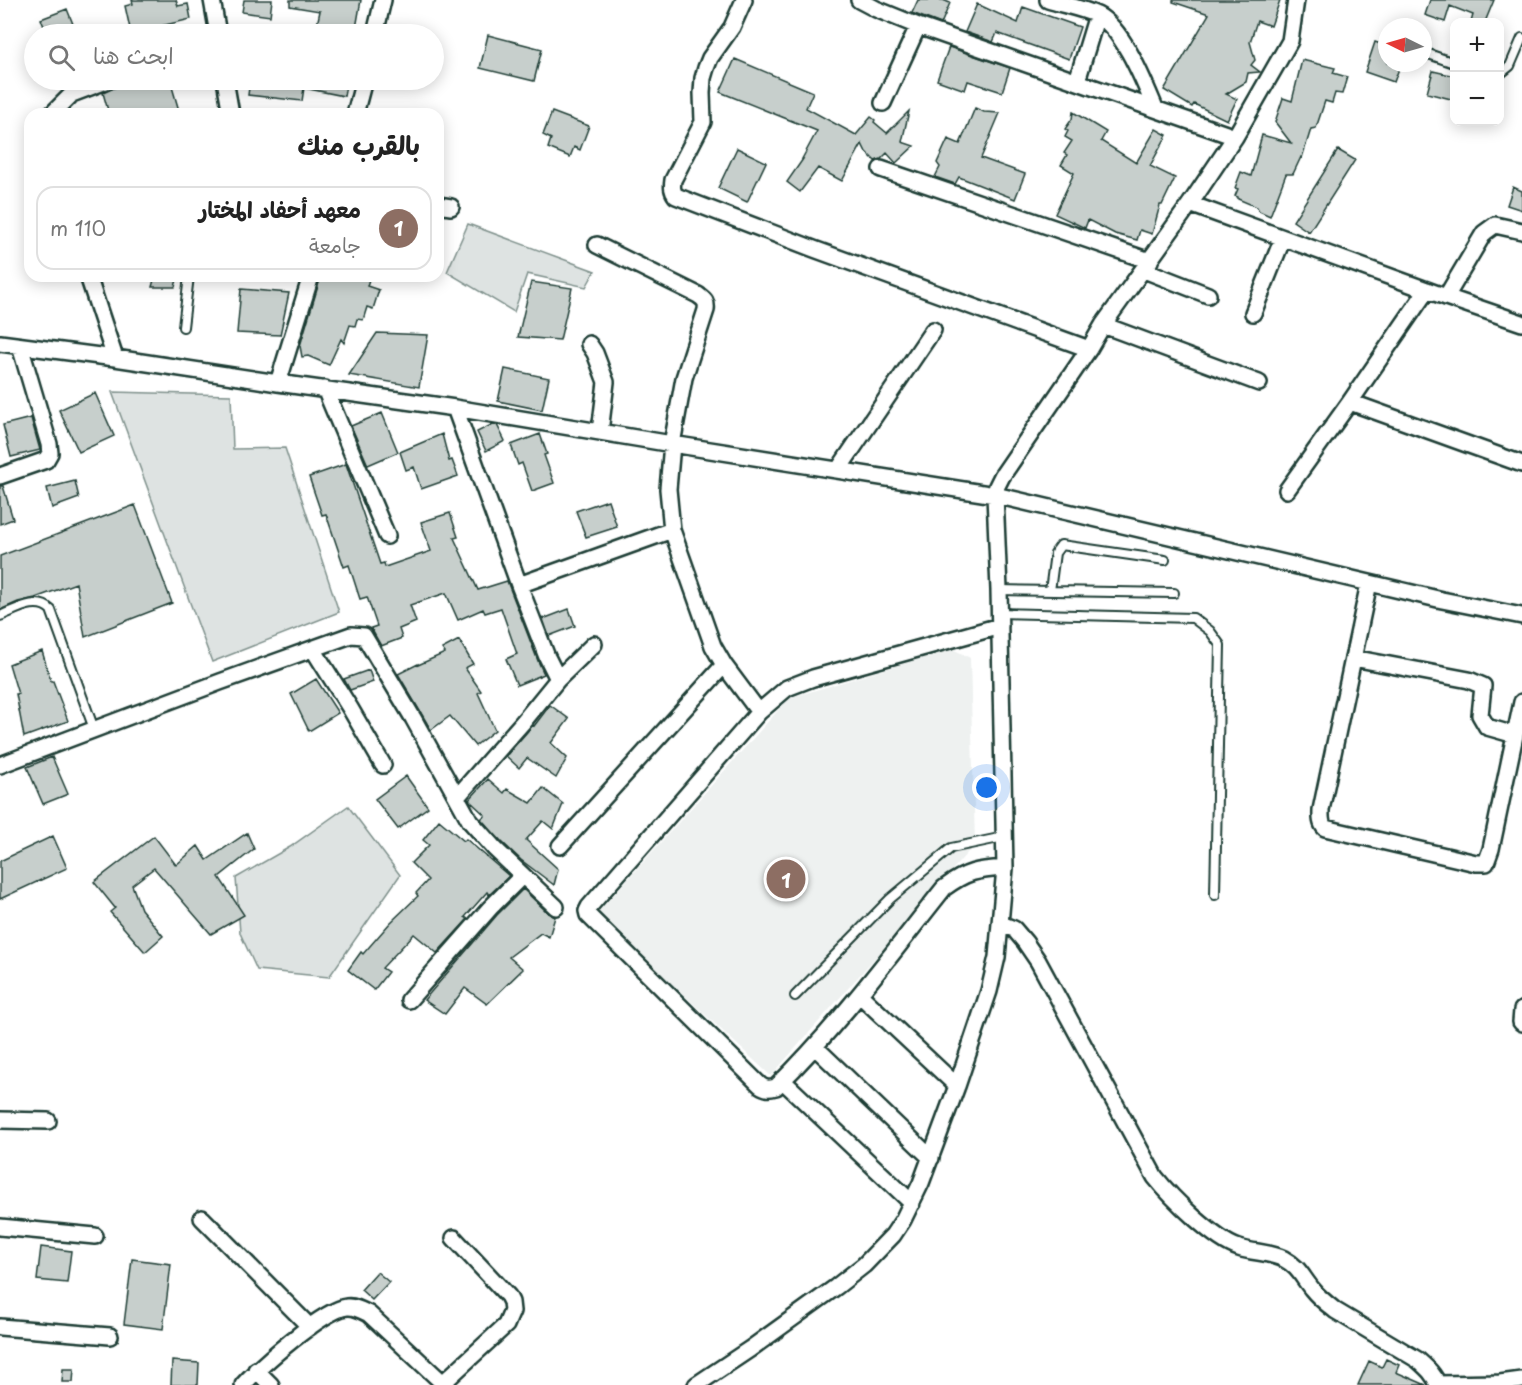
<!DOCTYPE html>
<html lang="ar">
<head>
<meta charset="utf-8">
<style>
	:root { --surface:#fff; --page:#f6f6f6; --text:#222; --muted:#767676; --line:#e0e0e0; --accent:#1f3d34 }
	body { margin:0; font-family:"Playpen Sans","Playpen Sans Arabic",sans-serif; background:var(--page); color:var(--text); direction:rtl }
	.controls { position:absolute; right:18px; top:18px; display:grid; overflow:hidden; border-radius:12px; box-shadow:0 3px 15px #0003 }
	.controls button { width:54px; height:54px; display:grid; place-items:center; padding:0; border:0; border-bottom:2px solid var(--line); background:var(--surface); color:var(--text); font:30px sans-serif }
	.compass { position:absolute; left:1378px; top:18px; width:54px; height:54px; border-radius:50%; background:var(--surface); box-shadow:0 3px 15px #0003; rotate:275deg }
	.you { position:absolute; left:987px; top:788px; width:21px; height:21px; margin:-15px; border:4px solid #fff; border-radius:50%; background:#1a73e8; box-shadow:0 0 0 9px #1a73e833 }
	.badge { display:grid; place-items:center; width:39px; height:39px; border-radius:50%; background:var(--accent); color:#fff; font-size:20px; font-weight:700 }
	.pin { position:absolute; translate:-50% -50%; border:3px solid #fff; box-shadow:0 2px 6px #0006 }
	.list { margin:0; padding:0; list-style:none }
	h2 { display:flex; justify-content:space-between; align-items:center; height:78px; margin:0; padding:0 24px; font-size:26px }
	h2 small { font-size:20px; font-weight:400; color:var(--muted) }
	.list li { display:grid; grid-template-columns:39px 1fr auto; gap:18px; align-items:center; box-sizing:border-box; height:84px; margin:0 12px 12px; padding:0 12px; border:2px solid var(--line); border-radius:18px }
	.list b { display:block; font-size:22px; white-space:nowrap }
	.list p { margin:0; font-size:20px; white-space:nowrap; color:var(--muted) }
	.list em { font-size:20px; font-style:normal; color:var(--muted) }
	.icon { flex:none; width:33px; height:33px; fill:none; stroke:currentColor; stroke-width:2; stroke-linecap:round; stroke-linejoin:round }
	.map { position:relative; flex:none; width:1522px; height:1385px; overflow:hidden; direction:ltr }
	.search { position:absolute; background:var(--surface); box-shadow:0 3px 15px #0003; left:24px; top:24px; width:420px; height:66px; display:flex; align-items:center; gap:15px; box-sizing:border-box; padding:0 21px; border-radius:33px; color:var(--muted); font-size:22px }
	.panel { position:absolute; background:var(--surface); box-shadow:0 3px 15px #0003; left:24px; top:108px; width:420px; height:174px; border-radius:18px; direction:rtl }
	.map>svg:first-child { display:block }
</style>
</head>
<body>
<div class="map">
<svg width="1522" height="1385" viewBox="0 0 1522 1385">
	<rect width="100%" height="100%" fill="#fff"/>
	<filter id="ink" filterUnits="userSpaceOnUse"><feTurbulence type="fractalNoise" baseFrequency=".0167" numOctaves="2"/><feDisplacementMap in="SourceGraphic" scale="12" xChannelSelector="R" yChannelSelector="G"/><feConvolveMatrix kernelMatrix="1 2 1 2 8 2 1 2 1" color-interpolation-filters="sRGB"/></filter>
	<g filter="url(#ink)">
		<path fill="#eef1f0" d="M953 649 970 658 975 844 771 1076 597 914 789 698Z"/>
		<path fill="#dee3e2" stroke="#7e908b" stroke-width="1.5" d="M468 224 595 271 586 287 527 274 514 312 447 272Z
			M112 392 231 395 233 449 285 448 339 612 212 662Z
			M348 806 400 875 329 977 257 970 240 933 236 878 290 847Z"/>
		<path fill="#c7cfcc" stroke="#1f3d34" stroke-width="1.5" d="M132 0H176L178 6 188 4 191 19 131 33 125 6 133 4Z
			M244 0H272L270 16 242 12Z
			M290 0H361L355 34H315L320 11 290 6Z
			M918 0H943L950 3 941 24 912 13Z
			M1173 0H1280L1271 26 1257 21 1250 42 1255 60 1251 65 1260 72 1248 73 1246 82 1226 94 1237 99 1227 120 1194 104 1192 107 1164 90 1209 14 1173 2Z
			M1430 0H1494L1485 22H1471L1473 15 1450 6 1445 22 1425 15Z
			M977 4 1018 23 1023 7 1080 27 1069 59 997 33 993 42 965 32Z
			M67 9 77 34H47L41 19Z
			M488 35 542 49 534 81 480 68Z
			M1375 42 1387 46V63H1401L1394 82 1365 72Z
			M949 47 1010 68 1002 92 968 81 965 90 937 80Z
			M735 59 813 92 806 108 856 135 871 117 875 120 874 122 887 133 909 111 902 142 914 146 896 163 887 153 881 159 875 161 866 152 862 144 842 181 818 168 800 192 787 182 803 159H802L817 131 720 92Z
			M1302 60 1335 68 1333 73 1347 77 1342 94 1335 93 1332 103 1325 101 1316 128 1311 129 1302 158 1301 157 1293 174H1286L1270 216 1259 211 1257 207 1238 199V197L1235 196 1238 189 1235 188 1241 172 1251 176 1262 135 1291 143 1275 122 1283 98 1292 101Z
			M1433 71 1455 76V100L1427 93Z
			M118 80H170L180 114H109L103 93 116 87Z
			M250 80 286 82V80H347L344 96 304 88 302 101 248 95Z
			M975 108 984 112 1000 113 981 158 1025 174 1015 199 959 177 955 184 935 177 940 167 937 163 948 139 960 144Z
			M552 112 589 126 580 150 574 147 570 157 548 148 551 139 543 135Z
			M1073 112 1106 132 1101 141 1136 163 1156 129 1167 135 1150 166 1175 178 1162 205H1160L1152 234 1140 230 1137 240 1115 234 1088 220 1085 228 1055 214 1074 173 1061 165 1067 155 1064 153 1072 141 1065 137 1068 131 1065 129 1072 119Z
			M737 148 766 162 747 202 718 188Z
			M1338 150 1355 160 1309 232 1293 221Z
			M1513 187 1522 191V210L1507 205Z
			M155 276H178L175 287H152Z
			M321 276H370L367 286 379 290 373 309 367 307 363 320 357 319 355 326 350 325 344 343 341 339 329 365 308 356 302 357 300 346Z
			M531 282 572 288 560 340 518 337Z
			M241 289 289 293 280 335 237 333Z
			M377 333 428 335 419 387 349 375Z
			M505 369 549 378 542 410 498 401Z
			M95 393 114 436 79 452 59 410Z
			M382 413 398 452 368 465 351 426Z
			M31 418 40 450 11 457 3 425Z
			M493 424 497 425 505 441 486 451 477 432Z
			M442 434 449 461 452 460 458 476 421 489 414 467 406 470 400 452Z
			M540 434 547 454 544 455 554 483 532 491 522 463 518 465 511 445Z
			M346 464 380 564 384 563 385 567 431 551 421 522 450 513 458 537 454 538 478 590 507 581 538 661 544 674 517 685 506 659 517 654 501 608 485 613 483 609 458 620 446 593 410 605 416 622 399 629 402 638 381 646 371 628 377 626 367 597 360 599 349 565 344 567 326 514 322 515 309 477Z
			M75 481 79 498 52 508 47 488Z
			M0 486H3L13 519 0 524Z
			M608 500 617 527 586 537 576 511Z
			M135 505 172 603 85 637 76 583 35 598 18 602 0 610V556Z
			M569 609 575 626 549 636 543 619Z
			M459 640 473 664 465 668 481 691 478 693 495 730 475 746 450 716 431 730 398 674 418 664V665L445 653 442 649Z
			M42 651 51 681H53L68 721 24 737 16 694H18L9 664Z
			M369 670 373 682 350 690 344 679Z
			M316 679 338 713 309 731 291 694Z
			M550 705 569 719 551 743 567 758 556 778 527 758 519 768 506 756 533 725 534 726Z
			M52 757 68 794 43 804 27 767Z
			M406 776 428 807 398 829 375 799Z
			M488 779 504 793 507 789 531 803 543 788 563 804 553 829 543 821 526 840 558 869 554 885 521 860 502 842 481 819 485 815 471 802 469 800Z
			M439 820 464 841 466 839 509 876 489 895 487 892 465 917 468 919 437 953 414 934 382 968 388 972 374 990 348 970 361 952 363 954 390 923 418 896 416 893 428 880 411 863 429 845 423 840Z
			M247 833 254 849 219 877 244 915 211 934 154 868 132 885 141 909 163 936 145 952 110 912 115 908 94 882 154 836 176 865 198 846 207 860Z
			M53 836 67 868 0 899V861Z
			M523 889 549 914 555 917 549 937 541 933 509 957 523 969 487 1004 465 988 445 1014 424 1000 497 915Z
			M41 1247 71 1251 67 1283 37 1280Z
			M132 1259 171 1264 163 1329 124 1324Z
			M377 1272 389 1282 372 1300 361 1290Z
			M1386 1359 1399 1365 1396 1372 1426 1385H1358L1369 1361 1382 1367Z
			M172 1361 199 1363 198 1385H171Z
			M63 1369H74L73 1382H62Z"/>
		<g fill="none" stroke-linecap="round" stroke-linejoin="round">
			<defs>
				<path id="lane" d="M1423 52 1454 63
					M1500 74 1510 66 1522 38
					M183 327 189 276
					M999 590 1174 593
					M1050 591 1055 553 1061 545 1165 560
					M1000 613 1193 618 1210 631 1220 645 1215 895
					M0 616C16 610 37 596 51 610L94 729
					M795 996 890 899 951 848 1004 837"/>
				<path id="street" d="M212 0 218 34
					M744 0 732 27 710 58 706 68 703 78 702 93 703 122 673 180C672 187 672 191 676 196L814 249 1089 349
					M859 0 876 9 918 26 1235 137
					M1048 0C1064 5 1082 8 1097 15 1123 28 1144 82 1155 108
					M375 34 383 0
					M225 80 231 114
					M1077 81 1097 15
					M883 103 918 26
					M52 114 72 94 109 80
					M355 114 364 80
					M881 169 1150 261
					M1190 204 1446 297 1522 323
					M438 205 451 207
					M597 245 698 295C705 300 707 302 706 310L684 378 672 444 668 489 672 530 713 646 724 665 759 712
					M1144 270 1208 295
					M88 276 115 358
					M1446 297 1484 233 1495 225 1522 231
					M1253 313 1283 238
					M1103 325 1259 383
					M0 343 115 358 278 383 455 408 672 444 995 495 1442 600 1522 616
					M589 344 595 353 606 382 600 432
					M278 383 311 276
					M325 389 387 536
					M1350 402 1522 464
					M455 408 519 585 547 657 558 679 523 722 457 797
					M838 470 933 330
					M0 476 46 460 50 453 49 444 20 346
					M1287 490 1350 402 1427 290
					M1369 583 1321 810C1321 816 1320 823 1325 828L1476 863H1486L1491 849 1522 702
					M519 585 672 530
					M1000 626 813 678 787 688 759 712 589 907 587 911 588 915 760 1085C766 1089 769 1089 776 1087 838 1026 890 956 944 888 967 871 977 870 1005 868
					M313 649 350 708 383 765
					M1353 658 1469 680 1483 686 1480 715 1487 727 1515 735
					M558 679 594 644
					M0 765 220 682 351 635 364 636 413 718 470 821 495 849 556 907
					M560 846 724 665
					M1001 924 1014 929 1025 942 1038 961 1155 1177C1171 1197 1214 1240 1239 1248 1254 1253 1270 1252 1284 1259 1299 1267 1302 1277 1312 1289 1319 1298 1327 1304 1336 1311L1418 1360C1427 1368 1434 1374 1438 1385
					M860 995 957 1086
					M409 1000 490 908 522 876
					M1522 1010 1521 1022 1522 1023
					M815 1047 931 1158
					M782 1080 912 1203
					M0 1120 48 1121
					M202 1218 310 1327
					M0 1227 95 1236
					M0 1327 110 1336
					M256 1370 271 1385
					M443 1383 506 1325 512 1311 511 1302 508 1296 454 1238
					M1437 1384 1500 1383 1522 1380
					M243 1385C260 1366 323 1310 347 1307 355 1306 363 1311 369 1314L445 1385
					M696 1385 750 1349 836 1287 864 1265 893 1235 903 1220 921 1183 957 1086 989 991 997 957 1005 868 999 590 995 495 997 486 1002 476 1089 349 1103 325 1190 204 1235 137 1290 41 1296 0"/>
			</defs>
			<use href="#lane" stroke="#1f3d34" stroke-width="12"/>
			<use href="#street" stroke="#1f3d34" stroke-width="20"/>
			<use href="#lane" stroke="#fff" stroke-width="8"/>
			<use href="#street" stroke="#fff" stroke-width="15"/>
		</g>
	</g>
</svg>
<div class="controls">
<button>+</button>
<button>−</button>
</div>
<svg class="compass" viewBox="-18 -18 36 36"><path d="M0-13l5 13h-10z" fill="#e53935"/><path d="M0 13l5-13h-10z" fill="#767676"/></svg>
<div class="you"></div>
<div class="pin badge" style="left:786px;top:879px;background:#8d6e63">1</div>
<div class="search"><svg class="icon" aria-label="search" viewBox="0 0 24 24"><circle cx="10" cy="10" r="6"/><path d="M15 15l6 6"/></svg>ابحث هنا</div>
<section class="panel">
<h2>بالقرب منك<small></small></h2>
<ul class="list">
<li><span class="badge" style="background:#8d6e63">1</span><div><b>معهد أحفاد المختار</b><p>جامعة</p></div><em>110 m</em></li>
</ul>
</section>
</div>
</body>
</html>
